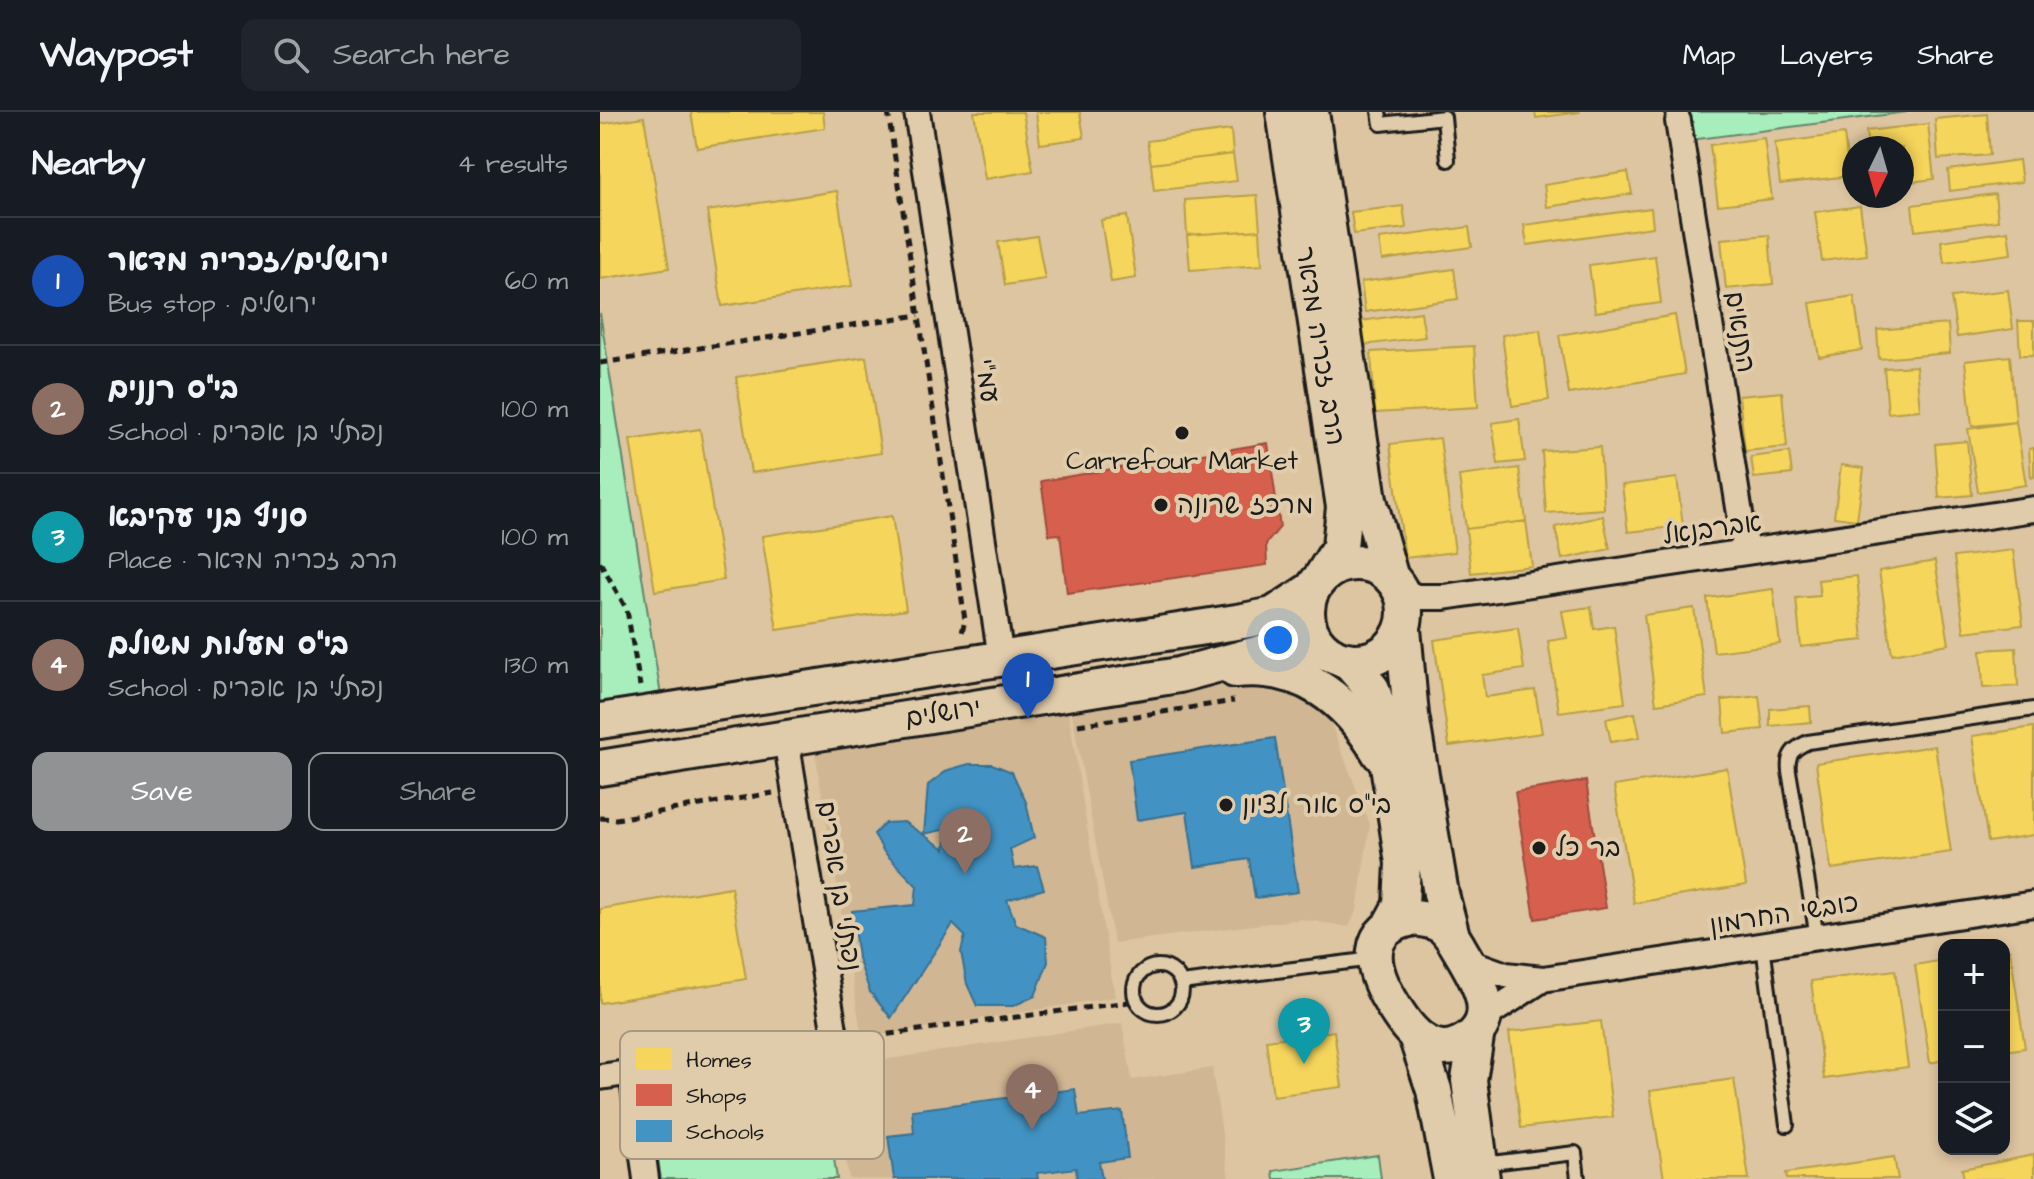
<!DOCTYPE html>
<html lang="en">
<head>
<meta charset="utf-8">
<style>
	:root { --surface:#171b24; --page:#20242c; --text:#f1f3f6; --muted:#9ea1a6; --line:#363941; --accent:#919294 }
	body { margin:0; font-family:"Architects Daughter","Playpen Sans Hebrew",sans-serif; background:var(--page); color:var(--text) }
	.controls { position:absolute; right:24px; bottom:24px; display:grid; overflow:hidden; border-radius:16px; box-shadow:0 4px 12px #0003 }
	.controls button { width:72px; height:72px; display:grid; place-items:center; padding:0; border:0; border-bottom:2px solid var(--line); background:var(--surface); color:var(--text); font:40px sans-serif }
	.compass { position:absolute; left:1242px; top:24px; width:72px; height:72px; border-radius:50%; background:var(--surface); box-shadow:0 4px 12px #0003; rotate:185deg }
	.you { position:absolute; left:678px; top:528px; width:28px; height:28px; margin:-20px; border:6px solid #fff; border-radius:50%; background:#1a73e8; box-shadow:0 0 0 12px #1a73e833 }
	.badge { display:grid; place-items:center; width:52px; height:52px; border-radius:50%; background:var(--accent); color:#fff; font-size:26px; font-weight:700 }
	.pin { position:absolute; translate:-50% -66px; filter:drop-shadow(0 2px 4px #0008) }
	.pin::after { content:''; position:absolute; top:42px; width:28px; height:24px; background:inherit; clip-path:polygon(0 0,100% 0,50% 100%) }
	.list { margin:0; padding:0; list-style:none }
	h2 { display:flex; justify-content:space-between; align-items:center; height:104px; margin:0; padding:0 32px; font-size:34px }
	h2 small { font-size:26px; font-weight:400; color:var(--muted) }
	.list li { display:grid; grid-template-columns:52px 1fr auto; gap:24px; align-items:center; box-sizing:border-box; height:128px; padding:0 32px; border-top:2px solid var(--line) }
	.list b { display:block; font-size:30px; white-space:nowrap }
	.list p { margin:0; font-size:26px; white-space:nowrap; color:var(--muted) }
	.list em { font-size:26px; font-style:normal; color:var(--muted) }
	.actions { display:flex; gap:16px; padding:24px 32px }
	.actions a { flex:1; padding:18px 0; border:2px solid var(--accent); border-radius:16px; text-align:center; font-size:28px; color:var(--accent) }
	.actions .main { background:var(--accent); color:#fff }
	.icon { flex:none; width:44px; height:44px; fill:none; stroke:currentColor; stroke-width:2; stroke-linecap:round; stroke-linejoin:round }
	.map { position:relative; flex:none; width:1434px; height:1067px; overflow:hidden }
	header { display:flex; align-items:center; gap:48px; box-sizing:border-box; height:112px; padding:0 40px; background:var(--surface); border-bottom:2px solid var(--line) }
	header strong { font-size:38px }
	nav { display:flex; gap:44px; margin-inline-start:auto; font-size:28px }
	.search { width:560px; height:72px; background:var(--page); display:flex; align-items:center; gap:20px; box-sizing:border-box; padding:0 28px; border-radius:16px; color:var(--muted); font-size:30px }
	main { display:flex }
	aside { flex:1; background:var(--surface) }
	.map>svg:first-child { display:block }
</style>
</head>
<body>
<header>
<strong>Waypost</strong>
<div class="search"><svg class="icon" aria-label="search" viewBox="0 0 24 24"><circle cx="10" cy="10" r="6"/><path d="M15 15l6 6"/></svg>Search here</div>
<nav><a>Map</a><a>Layers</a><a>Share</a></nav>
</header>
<main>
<aside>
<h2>Nearby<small>4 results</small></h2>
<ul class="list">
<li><span class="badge" style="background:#1a4fb4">1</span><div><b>ירושלים/זכריה מדאר</b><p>Bus stop · ירושלים</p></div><em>60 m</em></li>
<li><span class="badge" style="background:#8d6e63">2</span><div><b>בי&quot;ס רננים</b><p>School · נפתלי בן אפרים</p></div><em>100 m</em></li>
<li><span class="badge" style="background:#0f9aa8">3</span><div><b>סניף בני עקיבא</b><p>Place · הרב זכריה מדאר</p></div><em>100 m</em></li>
<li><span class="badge" style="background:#8d6e63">4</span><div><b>בי&quot;ס מעלות משולם</b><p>School · נפתלי בן אפרים</p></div><em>130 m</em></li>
</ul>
<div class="actions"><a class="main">Save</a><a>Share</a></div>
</aside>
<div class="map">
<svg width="1434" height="1067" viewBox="0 0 1434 1067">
	<rect width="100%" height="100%" fill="#dec5a1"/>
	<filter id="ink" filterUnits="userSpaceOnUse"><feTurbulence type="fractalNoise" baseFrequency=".0125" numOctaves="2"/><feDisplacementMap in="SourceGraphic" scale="16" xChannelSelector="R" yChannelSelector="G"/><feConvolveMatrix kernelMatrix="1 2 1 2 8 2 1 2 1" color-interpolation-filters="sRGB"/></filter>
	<g filter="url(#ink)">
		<path fill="#d0b693" d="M630 567 689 581 728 604 770 712 757 798 749 815 701 807 514 831 471 596Z
			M468 599 515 885 262 926 215 640Z
			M522 911 532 968 612 956 629 1067H249L232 956Z"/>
		<path fill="#a7eebc" stroke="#62856c" stroke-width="2" d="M1085 0H1307L1090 28Z
			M0 201 62 590 0 599Z
			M222 966 237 1067H61L50 992Z
			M778 1043 781 1067H674L673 1059Z"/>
		<path fill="#f6d55c" stroke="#b59e49" stroke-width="2" d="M91 0H223L225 16 97 36Z
			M374 0H423L433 59 385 67Z
			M436 0H480L484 26 440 32Z
			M935 0H980L936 6Z
			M1387 2 1390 43 1338 47 1335 7Z
			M44 5 69 156 0 167V12Z
			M1328 12 1334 67 1302 71V36H1268L1266 19Z
			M631 18 633 42 551 52 547 29Z
			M1244 22 1249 64 1180 72 1175 31Z
			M1164 26 1172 87 1118 93 1110 33Z
			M633 42 637 69 554 79 551 52Z
			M1419 48 1422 70 1350 79 1348 58Z
			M1028 60 1032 82 947 95 944 73Z
			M237 79 252 174 122 194 107 99Z
			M1395 82 1398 109 1315 119 1312 93Z
			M657 83 660 118 587 123 585 88Z
			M803 94 806 116 754 122 751 100Z
			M1260 94 1267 143 1222 149 1215 100Z
			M1051 96 1053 115 927 133 924 113Z
			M527 104 536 166 511 170 501 108Z
			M869 115 872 135 782 148 779 127Z
			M660 118 662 153 590 158 587 123Z
			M1408 119 1411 142 1344 151 1341 129Z
			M1169 123 1173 172 1126 177 1121 127Z
			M437 124 445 167 405 173 398 130Z
			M1055 144 1061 191 995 200 989 153Z
			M854 157 858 187 765 200 761 170Z
			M1408 178 1413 217 1357 225 1351 185Z
			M1254 184 1262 238 1219 245 1210 191Z
			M821 200 825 225 764 233 761 209Z
			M1075 203 1085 262 969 282 959 223Z
			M1418 209H1434V243H1420Z
			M1348 212 1350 241 1279 247 1277 218Z
			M940 218 949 288 912 294 902 223Z
			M874 234 878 295 775 301 771 240Z
			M1410 244 1416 310 1372 314 1365 249Z
			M266 245 281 341 151 361 136 265Z
			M1316 254 1320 298 1288 301 1284 256Z
			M1182 280 1187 335 1145 339 1139 284Z
			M919 307 925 349 898 352 892 311Z
			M1416 310 1426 373 1378 380 1368 317Z
			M100 317 124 468 55 479 30 328Z
			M840 326 855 440 805 446 790 332Z
			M1367 329 1372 383 1339 386 1335 332Z
			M1000 335 1004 397 946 401 942 339Z
			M1434 336V365L1431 366 1429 337Z
			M1189 340 1192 362 1154 366 1151 345Z
			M1241 353 1264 356 1257 408 1234 405Z
			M919 356 926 409 866 417 859 364Z
			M1077 366 1083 414 1028 420 1022 373Z
			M292 404 306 498 177 518 162 424Z
			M1003 404 1010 437 962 447 955 415Z
			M926 409 932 454 871 461 866 417Z
			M1413 438 1423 513 1364 520 1354 445Z
			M1335 449 1349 532 1292 542 1279 459Z
			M1257 464 1263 528 1201 535 1196 486 1220 484 1218 468Z
			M1173 477 1180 532 1114 540 1107 486Z
			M991 495 994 517 1014 514 1025 591 959 600 948 529 967 526 962 499Z
			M1094 496 1107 585 1056 592 1044 503Z
			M918 516 924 557 882 563 885 585 935 578 942 621 849 634 834 528Z
			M1416 536 1418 574 1383 576 1381 538Z
			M1159 584 1163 617 1125 621 1122 588Z
			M1210 594 1211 610 1170 614V597Z
			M1035 601 1040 625 1011 630 1006 607Z
			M1434 615V723L1388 730 1372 624Z
			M1335 634 1351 740 1231 757 1216 651Z
			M1127 656 1146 773 1034 791 1014 674Z
			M131 775 146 867 0 891V797Z
			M1410 838 1425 936 1404 939V839Z
			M1344 848V948L1330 951 1315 853Z
			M1295 858 1308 955 1224 967 1211 869Z
			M1001 909 1013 1005 921 1016 909 920Z
			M734 919 742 975 673 984 666 928Z
			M1134 967 1149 1067H1064L1050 979Z
			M1434 1043V1067H1364L1362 1057Z
			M1294 1045 1298 1067H1187L1186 1061Z"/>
		<path fill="#d6604d" stroke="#9e4c3e" stroke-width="2" d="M668 331 680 415 666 432 667 453 467 481 460 422 449 423 441 369Z
			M986 669 1006 796 935 807 915 680Z"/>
		<path fill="#4393c3" stroke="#376f91" stroke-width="2" d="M675 626 698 780 655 786 649 747 595 755 587 700 537 708 529 648Z
			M369 652H392L412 660 426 690 434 726 410 737 414 757 437 754 444 777 407 788 416 812 446 825 448 850 435 884 413 894H377L367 872 361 840 365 824 353 812 291 906 270 880 258 846 252 799 315 793 317 774 284 740 274 722 285 711 304 710 345 737 347 717 324 722 328 673 348 658Z
			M475 977 479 1004 522 999 528 1046 499 1050 502 1067H477L476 1056 437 1061 438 1067H294L288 1024 314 1021 312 998Z"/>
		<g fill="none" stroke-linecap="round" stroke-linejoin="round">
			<defs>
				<path id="lane" d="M779 0 781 12 844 5 848 48
					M1217 825 1189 659C1187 642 1193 637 1208 630L1434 597
					M1163 834 1187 1013
					M534 878a24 24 0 1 1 48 0a24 24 0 1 1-48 0Z
					M581 871 773 847
					M883 1052 975 1041 978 1067"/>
				<path id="street" d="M317 0 401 546
					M1078 9 1146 440
					M800 477 816 485H844L1434 397
					M867 849 906 863 943 867 1434 792
					M884 905 943 867
					M32 960 46 1067
					M0 965 236 930 186 627"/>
				<path id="secondary" d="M684 0 744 395 740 435 722 464
					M711 0 769 388 790 463
					M707 500a49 49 0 1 1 98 0a49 49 0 1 1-98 0Z
					M803 517 811 603 841 782 852 824
					M747 548 772 577 781 607 803 751 801 793 789 815
					M635 558C702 551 747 587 780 642
					M0 609 643 509 673 503 711 478
					M0 656 579 563 683 535H703L731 542
					M813 806C823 807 833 808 842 814 851 821 857 833 863 843 879 870 901 906 866 929 831 951 806 916 791 890 770 855 762 816 813 806Z
					M877 919 869 968 882 1067
					M817 927 834 978 851 1067"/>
			</defs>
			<use href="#lane" stroke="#1c1c1c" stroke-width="18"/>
			<use href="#street" stroke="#1c1c1c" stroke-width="30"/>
			<use href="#secondary" stroke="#1c1c1c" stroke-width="40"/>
			<path stroke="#1c1c1c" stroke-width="5" stroke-dasharray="8 6" stroke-linecap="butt" d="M288 0 365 508 361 525
				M0 251 319 203
				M0 450 27 498 40 574
				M478 613 634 589
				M0 706 16 707 173 681
				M260 926 536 889"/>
			<use href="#lane" stroke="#e0ccab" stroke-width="12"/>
			<use href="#street" stroke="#e0ccab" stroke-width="24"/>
			<use href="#secondary" stroke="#e0ccab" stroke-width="34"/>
		</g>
	</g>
	<g fill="#1c1c1c" stroke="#e0ccab" stroke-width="3">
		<circle cx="582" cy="321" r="8"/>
		<circle cx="561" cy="393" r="8"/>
		<circle cx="626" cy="693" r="8"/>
		<circle cx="939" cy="736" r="8"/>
	</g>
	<g text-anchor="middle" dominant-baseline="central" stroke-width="8" stroke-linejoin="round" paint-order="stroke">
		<g font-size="26" fill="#1c1c1c" stroke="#e0ccab">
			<text transform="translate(1140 220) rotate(81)">התנאים</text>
			<text transform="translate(720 234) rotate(81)">הרב זכריה מדאר</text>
			<text transform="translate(387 269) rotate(81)">עמ"י</text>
			<text transform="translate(1112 417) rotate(-8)">אברבנאל</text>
			<text transform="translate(343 601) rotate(-9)">ירושלים</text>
			<text transform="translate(239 774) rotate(81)">נפתלי בן אפרים</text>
			<text transform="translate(1184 802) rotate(-9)">כובשי החרמון</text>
		</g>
		<g font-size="26" fill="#1c1c1c" stroke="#e0ccab" text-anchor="start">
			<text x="582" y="349" text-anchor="middle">Carrefour Market</text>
			<text x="577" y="393">מרכז שרונה</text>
			<text x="642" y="693">בי"ס אור לציון</text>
			<text x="955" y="736">בר כל</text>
		</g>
	</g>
	<rect x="20" y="919" width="264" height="128" rx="12" fill="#e0ccab" stroke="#a59780" stroke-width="2"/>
	<rect x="36" y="936" width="36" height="22" fill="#f6d55c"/>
	<rect x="36" y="972" width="36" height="22" fill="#d6604d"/>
	<rect x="36" y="1008" width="36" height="22" fill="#4393c3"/>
	<g font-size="22" fill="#1c1c1c">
		<text x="86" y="955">Homes</text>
		<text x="86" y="991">Shops</text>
		<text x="86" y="1027">Schools</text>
	</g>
</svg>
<div class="controls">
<button>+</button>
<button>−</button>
<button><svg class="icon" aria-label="layers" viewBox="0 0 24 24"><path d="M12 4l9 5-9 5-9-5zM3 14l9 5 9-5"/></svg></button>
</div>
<svg class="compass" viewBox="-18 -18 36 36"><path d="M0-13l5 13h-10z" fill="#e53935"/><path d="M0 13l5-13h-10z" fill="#9ea1a6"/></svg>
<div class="you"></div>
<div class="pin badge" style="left:428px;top:607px;background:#1a4fb4">1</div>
<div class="pin badge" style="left:365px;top:762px;background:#8d6e63">2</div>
<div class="pin badge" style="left:704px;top:952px;background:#0f9aa8">3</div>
<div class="pin badge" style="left:432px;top:1018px;background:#8d6e63">4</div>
</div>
</main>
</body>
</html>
